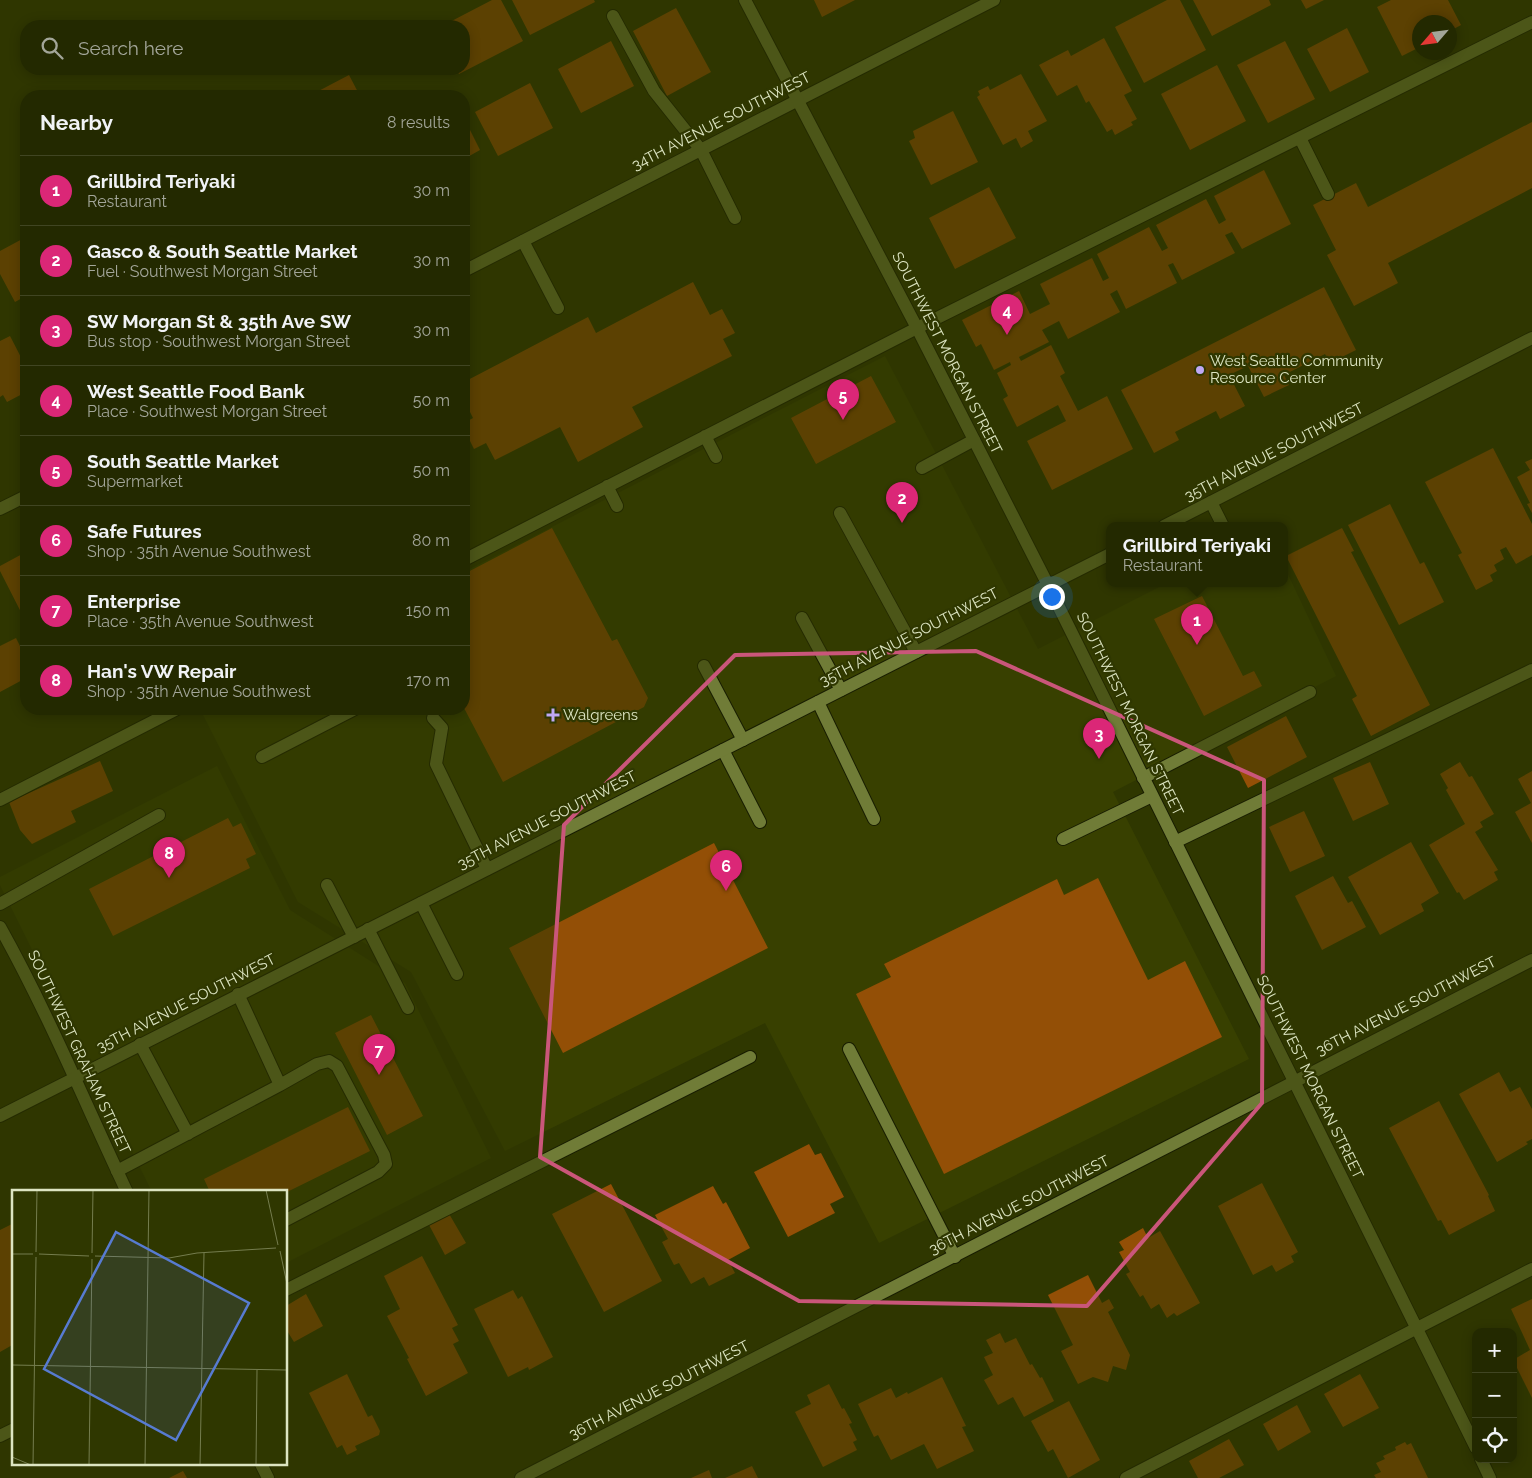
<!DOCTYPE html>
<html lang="en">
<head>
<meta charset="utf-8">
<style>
	:root { --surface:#232900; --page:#2b310a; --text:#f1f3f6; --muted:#a3a699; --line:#404522; --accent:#db2777 }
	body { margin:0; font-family:Raleway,sans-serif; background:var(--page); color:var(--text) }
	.controls { position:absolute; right:15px; bottom:15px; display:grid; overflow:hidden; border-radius:10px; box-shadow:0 2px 12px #0003 }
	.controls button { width:45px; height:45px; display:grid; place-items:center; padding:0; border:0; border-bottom:1px solid var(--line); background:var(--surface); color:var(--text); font:25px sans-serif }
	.compass { position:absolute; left:1412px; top:15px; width:45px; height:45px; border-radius:50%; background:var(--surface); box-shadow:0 2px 12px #0003; rotate:242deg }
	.you { position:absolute; left:1051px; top:596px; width:18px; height:18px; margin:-12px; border:4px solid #fff; border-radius:50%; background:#1a73e8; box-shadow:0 0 0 8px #1a73e833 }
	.badge { display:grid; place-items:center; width:32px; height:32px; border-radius:50%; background:var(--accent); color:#fff; font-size:16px; font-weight:700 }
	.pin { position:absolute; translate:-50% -41px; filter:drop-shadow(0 1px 2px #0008) }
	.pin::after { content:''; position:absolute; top:26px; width:18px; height:15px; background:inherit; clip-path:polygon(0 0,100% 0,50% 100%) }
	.popup { position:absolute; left:1106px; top:522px; width:182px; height:65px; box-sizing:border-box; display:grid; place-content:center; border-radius:10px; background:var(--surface); filter:drop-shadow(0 1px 4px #0005); font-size:16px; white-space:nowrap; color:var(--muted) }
	.popup b { font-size:19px; color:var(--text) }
	.popup::after { content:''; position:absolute; left:50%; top:100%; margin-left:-10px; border:10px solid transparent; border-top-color:var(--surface) }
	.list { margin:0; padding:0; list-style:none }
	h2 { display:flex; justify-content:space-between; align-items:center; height:65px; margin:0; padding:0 20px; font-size:21px }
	h2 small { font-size:16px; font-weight:400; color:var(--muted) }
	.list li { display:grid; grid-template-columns:32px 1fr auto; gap:15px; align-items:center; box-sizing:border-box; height:70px; padding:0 20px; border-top:1px solid var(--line) }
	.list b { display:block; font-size:19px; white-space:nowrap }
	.list p { margin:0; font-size:16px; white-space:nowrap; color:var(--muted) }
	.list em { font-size:16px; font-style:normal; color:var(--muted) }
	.icon { flex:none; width:28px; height:28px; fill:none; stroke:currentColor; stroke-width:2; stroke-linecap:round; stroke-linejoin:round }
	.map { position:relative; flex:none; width:1532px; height:1478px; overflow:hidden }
	.search { position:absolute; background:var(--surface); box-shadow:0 2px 12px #0003; left:20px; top:20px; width:450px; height:55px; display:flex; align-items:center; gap:12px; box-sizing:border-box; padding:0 18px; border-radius:20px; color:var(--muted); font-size:19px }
	.panel { position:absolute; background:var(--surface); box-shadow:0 2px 12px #0003; left:20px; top:90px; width:450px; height:625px; border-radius:20px }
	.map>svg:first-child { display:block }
</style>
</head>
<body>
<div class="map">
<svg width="1532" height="1478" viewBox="0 0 1532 1478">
	<rect width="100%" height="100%" fill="#2f3700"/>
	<path fill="#384000" d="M885 356 1038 649 1165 584H1284L1285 568 1336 676 1113 792 1249 1059 879 1243 765 1023 505 1151 411 972 298 902 200 709H464V572Z
		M217 766 290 910 405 983 491 1158 286 1263V1192H152L0 885V877Z"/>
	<path fill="#934f06" d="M492 0H501L523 41 459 74 456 69H464V26H442Z
		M512 0H594L595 2 530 35Z
		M814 0H855L822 17Z
		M1167 0H1180L1206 50 1144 83 1115 27Z
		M1193 0H1269L1271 5 1212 36Z
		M1301 0H1324L1306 9Z
		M1391 0H1448L1461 25 1450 31V22H1420V47L1402 56 1377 7Z
		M676 8 711 72 667 96 633 31Z
		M1347 28 1369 72 1330 92 1307 49Z
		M1104 38 1132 91 1124 95 1137 119 1131 122 1133 125 1115 135 1112 129 1107 132 1089 101 1086 103 1077 85 1057 96 1039 65 1068 50 1071 56Z
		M611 41 634 86 581 113 558 69Z
		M1285 41 1315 99 1268 123 1237 65Z
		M1217 65 1246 121 1190 150 1161 94Z
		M1021 74 1047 121 1028 131 1033 141 1021 148 1016 138 1003 145 977 97 980 95 978 91 988 86 990 90Z
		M349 75 360 96H309Z
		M530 83 553 128 498 156 475 112Z
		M449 90 453 96H437Z
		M953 111 978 162 931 185 909 141 915 138 913 131Z
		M464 118 480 150 464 159Z
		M1532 122V188L1388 263 1398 283 1354 306 1327 255 1336 250 1313 205 1356 183 1368 207Z
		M1264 170 1291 224 1242 249 1232 232 1225 235 1235 253 1182 280 1173 263 1168 265 1177 283 1126 309 1117 290 1110 294 1120 312 1068 339 1059 321 1042 330 1049 342 1019 357 1021 361 1051 345 1065 373 1060 376 1078 411 1107 396 1133 449 1052 490 1027 441 1066 421 1058 405 1017 427 1003 399 1008 396 997 373 1011 365 1010 362 994 370 981 344 976 347 962 320 1019 291 1030 314 1050 304 1040 284 1092 258 1103 281 1109 278 1097 254 1149 227 1162 251 1168 248 1156 225 1206 199 1219 224 1226 220 1214 196Z
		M989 187 1016 238 955 269 929 218Z
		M26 237V296L15 302 0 274V251Z
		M693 282 710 315 722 309 735 333 723 339 732 356 632 407 643 427 578 462 560 427 495 460 486 443 474 449 464 429V423L473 418 464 400V382L588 317 596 333Z
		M1324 287 1356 350 1330 363 1325 354 1284 375 1289 385 1264 397 1248 366 1229 375 1245 406 1220 419 1216 411 1175 432 1179 440 1154 453 1121 390Z
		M10 336 26 367V392L7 402 3 395 0 397V341Z
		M871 376 896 422 816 464 791 418Z
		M1493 448 1532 524V555L1516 564 1506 547 1500 550 1504 559 1494 565 1497 571 1490 575 1493 581 1476 590 1458 555 1462 553 1425 482Z
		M1532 459V513L1527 504 1530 503 1517 477 1530 470 1525 462Z
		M1390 504 1420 564 1424 562 1444 602 1399 625 1348 525Z
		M552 528 612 641 617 639 648 698 644 707 503 782 464 708V574Z
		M1342 528 1354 551 1351 552 1430 705 1371 736 1352 699 1357 696 1286 556Z
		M26 552V615L23 616 0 571V566Z
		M1202 596 1243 676 1254 671 1262 686 1204 716 1154 619Z
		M16 638 26 658V678L0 692V646Z
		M1286 716 1307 757 1248 788 1227 747Z
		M100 761 113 791 71 811 76 822 32 844 20 830 9 802Z
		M1370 762 1389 804 1353 821 1333 778Z
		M1460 762 1469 777 1472 776 1494 814 1480 822 1483 827 1475 832 1498 870 1494 872 1498 880 1464 900 1459 892 1457 893 1429 845 1465 824 1446 790 1448 788 1440 774Z
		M1532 771V843L1515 812 1531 803 1518 779Z
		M1304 811 1325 856 1290 872 1269 827Z
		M228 818 233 827 241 823 256 854 246 859 250 868 113 936 89 889Z
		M1411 842 1439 893 1421 904 1424 911 1380 935 1348 877Z
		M714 843 768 948 563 1053 509 948Z
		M1333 876 1348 903 1352 901 1366 927 1322 950 1295 896Z
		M1098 878 1148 980 1185 961 1222 1037 944 1174 856 994 891 977 884 964 1057 879 1064 895Z
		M371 1015 423 1116 387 1135 335 1033Z
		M1499 1072 1510 1092 1520 1087 1532 1109V1139L1526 1142 1528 1144 1497 1162 1459 1094Z
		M1439 1101 1489 1195 1488 1196 1495 1211 1449 1235 1441 1220 1438 1221 1389 1128Z
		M348 1107 370 1151 287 1192H210L204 1179Z
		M809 1144 815 1155 821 1153 844 1197 830 1204 835 1213 788 1237 754 1172Z
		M1262 1183 1298 1252 1291 1256 1294 1262 1276 1272 1272 1265 1253 1275 1218 1206Z
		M611 1184 662 1281 604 1312 552 1214Z
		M713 1186 723 1204 726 1202 750 1248 728 1260 735 1273 709 1286 704 1277 691 1284 679 1263 674 1265 662 1242 668 1239 655 1215Z
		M448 1212 466 1243 445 1255 428 1223Z
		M14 1223V1344L0 1352V1230Z
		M1143 1228 1148 1238 1160 1231 1200 1303 1177 1316 1174 1313 1167 1318 1159 1304 1151 1309 1143 1295 1140 1297 1126 1274 1130 1272 1119 1252 1124 1250 1119 1242Z
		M422 1256 458 1325 452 1328 459 1341 453 1344 468 1373 426 1396 407 1359 409 1358 387 1316 400 1309 384 1276Z
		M1088 1275 1102 1303 1109 1299 1114 1308 1108 1312 1130 1355 1126 1370 1113 1366 1108 1382 1093 1377 1078 1384 1061 1351 1073 1345 1048 1295Z
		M513 1290 518 1299 522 1296 553 1357 529 1370 528 1367 508 1377 474 1309Z
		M306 1294 323 1326 294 1342 286 1329V1306Z
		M1532 1299V1398L1513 1360 1530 1350 1511 1309Z
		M1000 1333 1005 1343 1016 1338 1030 1365 1032 1364 1040 1378 1042 1377 1054 1401 1024 1417 1013 1397 998 1405 984 1380 993 1375 984 1357 993 1353 986 1340Z
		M347 1374 368 1417 372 1415 380 1431 379 1435 355 1446 357 1450 347 1455 342 1445 337 1448 309 1393Z
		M1360 1374 1379 1408 1343 1427 1324 1394Z
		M942 1377 966 1426 962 1427 974 1451 937 1469 924 1444 891 1460 878 1435 874 1437 858 1404 891 1388 896 1398 907 1392 908 1394Z
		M829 1384 842 1409 844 1408 852 1423 849 1424 857 1440 853 1442 857 1450 823 1467 795 1412 811 1404 807 1395Z
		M1069 1401 1100 1460 1068 1478 1053 1449 1048 1452 1031 1421Z
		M1297 1405 1311 1432 1278 1451 1263 1424Z
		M1229 1439 1244 1465 1219 1478H1198L1189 1461Z
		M1405 1442 1407 1445 1411 1443 1428 1478H1376L1374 1475 1381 1472 1376 1463 1385 1459 1383 1456 1396 1450 1395 1447Z
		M752 1466 758 1478H725Z
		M709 1470 712 1478H691Z
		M183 1471 187 1478H169Z"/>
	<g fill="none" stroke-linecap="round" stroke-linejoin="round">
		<defs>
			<path id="lane" d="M613 16 654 91 701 150 735 218
				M1300 138 1328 194
				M523 241 558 308
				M705 436 716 457
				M922 468 974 440
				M607 486 617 506
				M1211 502 1223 526
				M840 513 916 652
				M464 560 917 328 1532 22
				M802 618 841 690
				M704 666 743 740
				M818 702 874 819
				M433 718 442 728 436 764 487 869
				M723 750 760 822
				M262 757 355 709
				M1143 778 1310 692
				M0 800 177 709
				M1063 839 1152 796
				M1175 842 1532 670
				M327 885 354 937
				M421 903 457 974
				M0 904 159 815
				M368 929 408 1008
				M238 994 280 1085 317 1064 329 1061 337 1066 384 1155 386 1164 378 1172 286 1220
				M140 1044 188 1134
				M849 1049 955 1257
				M117 1171 280 1085
				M286 1290 750 1057
				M0 1436 14 1429
				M1126 1478 1532 1269"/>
			<path id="street" d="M464 271 994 0
				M0 509 26 496
				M0 927C48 1013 85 1103 127 1192
				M261 1464 268 1478
				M521 1478 1532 960"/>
			<path id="secondary" d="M745 0 917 328 1048 585 1476 1448
				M1164 526 1532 338
				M0 1116 1110 554
				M1481 1459 1490 1478"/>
		</defs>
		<use href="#lane" stroke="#181d00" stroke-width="14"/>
		<use href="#street" stroke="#181d00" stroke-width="14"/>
		<use href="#secondary" stroke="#181d00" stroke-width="14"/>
		<use href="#lane" stroke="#707c37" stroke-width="12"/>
		<use href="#street" stroke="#707c37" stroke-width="12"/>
		<use href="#secondary" stroke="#707c37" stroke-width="12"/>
	</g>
	<path d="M0 0H1532V1478H0ZM976 651 1264 780 1262 1103 1087 1306 799 1301 540 1157 564 825 735 655Z" fill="#2f3700" fill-opacity=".55" fill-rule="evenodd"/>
	<path fill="none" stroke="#ca567a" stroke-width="4" stroke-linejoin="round" d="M976 651 1264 780 1262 1103 1087 1306 799 1301 540 1157 564 825 735 655Z"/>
	<g fill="#bfa8f4" stroke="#2f3700" stroke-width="2">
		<circle cx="1200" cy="370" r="5"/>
		<path d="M550.5 707.5h5v5h5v5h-5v5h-5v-5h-5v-5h5z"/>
	</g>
	<g text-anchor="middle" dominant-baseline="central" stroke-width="4.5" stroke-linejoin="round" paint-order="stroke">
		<g font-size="15" fill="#dde5c2" stroke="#2f3700">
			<text transform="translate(721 121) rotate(-27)">34TH AVENUE SOUTHWEST</text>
			<text transform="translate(947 353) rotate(63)">SOUTHWEST MORGAN STREET</text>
			<text transform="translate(1274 452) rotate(-27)">35TH AVENUE SOUTHWEST</text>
			<text transform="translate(909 637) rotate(-27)">35TH AVENUE SOUTHWEST</text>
			<text transform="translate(1130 714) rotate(64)">SOUTHWEST MORGAN STREET</text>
			<text transform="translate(547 820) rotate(-27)">35TH AVENUE SOUTHWEST</text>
			<text transform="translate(186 1003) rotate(-27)">35TH AVENUE SOUTHWEST</text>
			<text transform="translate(1406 1006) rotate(-27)">36TH AVENUE SOUTHWEST</text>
			<text transform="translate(79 1052) rotate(65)">SOUTHWEST GRAHAM STREET</text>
			<text transform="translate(1310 1077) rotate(64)">SOUTHWEST MORGAN STREET</text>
			<text transform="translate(1019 1205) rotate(-27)">36TH AVENUE SOUTHWEST</text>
			<text transform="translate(659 1390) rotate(-27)">36TH AVENUE SOUTHWEST</text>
		</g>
		<g font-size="15" fill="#dde5c2" stroke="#2f3700" text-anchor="start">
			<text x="1210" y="361">West Seattle Community<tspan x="1210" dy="17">Resource Center</tspan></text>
			<text x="563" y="715">Walgreens</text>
		</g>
	</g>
	<g transform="translate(12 1190)">
		<rect width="275" height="275" fill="#2f3700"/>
		<path fill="none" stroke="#757d4e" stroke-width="1" d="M254 0 266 55M268 61 275 94M24 62 25 0M80 63 81 0M0 64H21M27 64 77 66M83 66 157 68 185 63 264 58M0 175 275 180M0 267 19 275M21 275 24 67M77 275 80 69M133 275 137 0M188 275 192 63M244 275 245 180"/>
		<path fill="#577bd1" fill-opacity="0.15" stroke="#577bd1" stroke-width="2.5" d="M104 42 237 113 164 250 32 179Z"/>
		<rect width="275" height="275" fill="none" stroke="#dde5c2" stroke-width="2.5"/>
	</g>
</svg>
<div class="controls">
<button>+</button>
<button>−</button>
<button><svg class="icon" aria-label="locate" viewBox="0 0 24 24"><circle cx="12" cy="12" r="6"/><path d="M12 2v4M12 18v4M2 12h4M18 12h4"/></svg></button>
</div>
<svg class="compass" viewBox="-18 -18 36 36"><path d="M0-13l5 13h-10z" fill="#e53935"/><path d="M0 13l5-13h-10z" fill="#a3a699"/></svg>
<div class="you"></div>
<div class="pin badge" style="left:1197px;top:645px">1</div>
<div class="popup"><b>Grillbird Teriyaki</b>Restaurant</div>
<div class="pin badge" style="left:902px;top:523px">2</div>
<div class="pin badge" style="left:1099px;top:759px">3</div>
<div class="pin badge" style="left:1007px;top:335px">4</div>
<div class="pin badge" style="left:843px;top:420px">5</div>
<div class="pin badge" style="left:726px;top:891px">6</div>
<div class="pin badge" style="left:379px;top:1075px">7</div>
<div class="pin badge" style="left:169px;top:878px">8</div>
<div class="search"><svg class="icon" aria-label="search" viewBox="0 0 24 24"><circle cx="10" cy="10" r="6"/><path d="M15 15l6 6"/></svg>Search here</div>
<section class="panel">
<h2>Nearby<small>8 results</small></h2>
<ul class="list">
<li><span class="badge">1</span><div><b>Grillbird Teriyaki</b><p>Restaurant</p></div><em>30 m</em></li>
<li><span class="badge">2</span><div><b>Gasco &amp; South Seattle Market</b><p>Fuel · Southwest Morgan Street</p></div><em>30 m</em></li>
<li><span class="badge">3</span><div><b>SW Morgan St &amp; 35th Ave SW</b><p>Bus stop · Southwest Morgan Street</p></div><em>30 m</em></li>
<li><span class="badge">4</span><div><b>West Seattle Food Bank</b><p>Place · Southwest Morgan Street</p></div><em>50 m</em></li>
<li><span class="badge">5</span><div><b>South Seattle Market</b><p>Supermarket</p></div><em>50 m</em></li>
<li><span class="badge">6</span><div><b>Safe Futures</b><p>Shop · 35th Avenue Southwest</p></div><em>80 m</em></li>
<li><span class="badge">7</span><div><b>Enterprise</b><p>Place · 35th Avenue Southwest</p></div><em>150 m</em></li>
<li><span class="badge">8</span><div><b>Han's VW Repair</b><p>Shop · 35th Avenue Southwest</p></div><em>170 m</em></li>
</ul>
</section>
</div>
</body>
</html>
